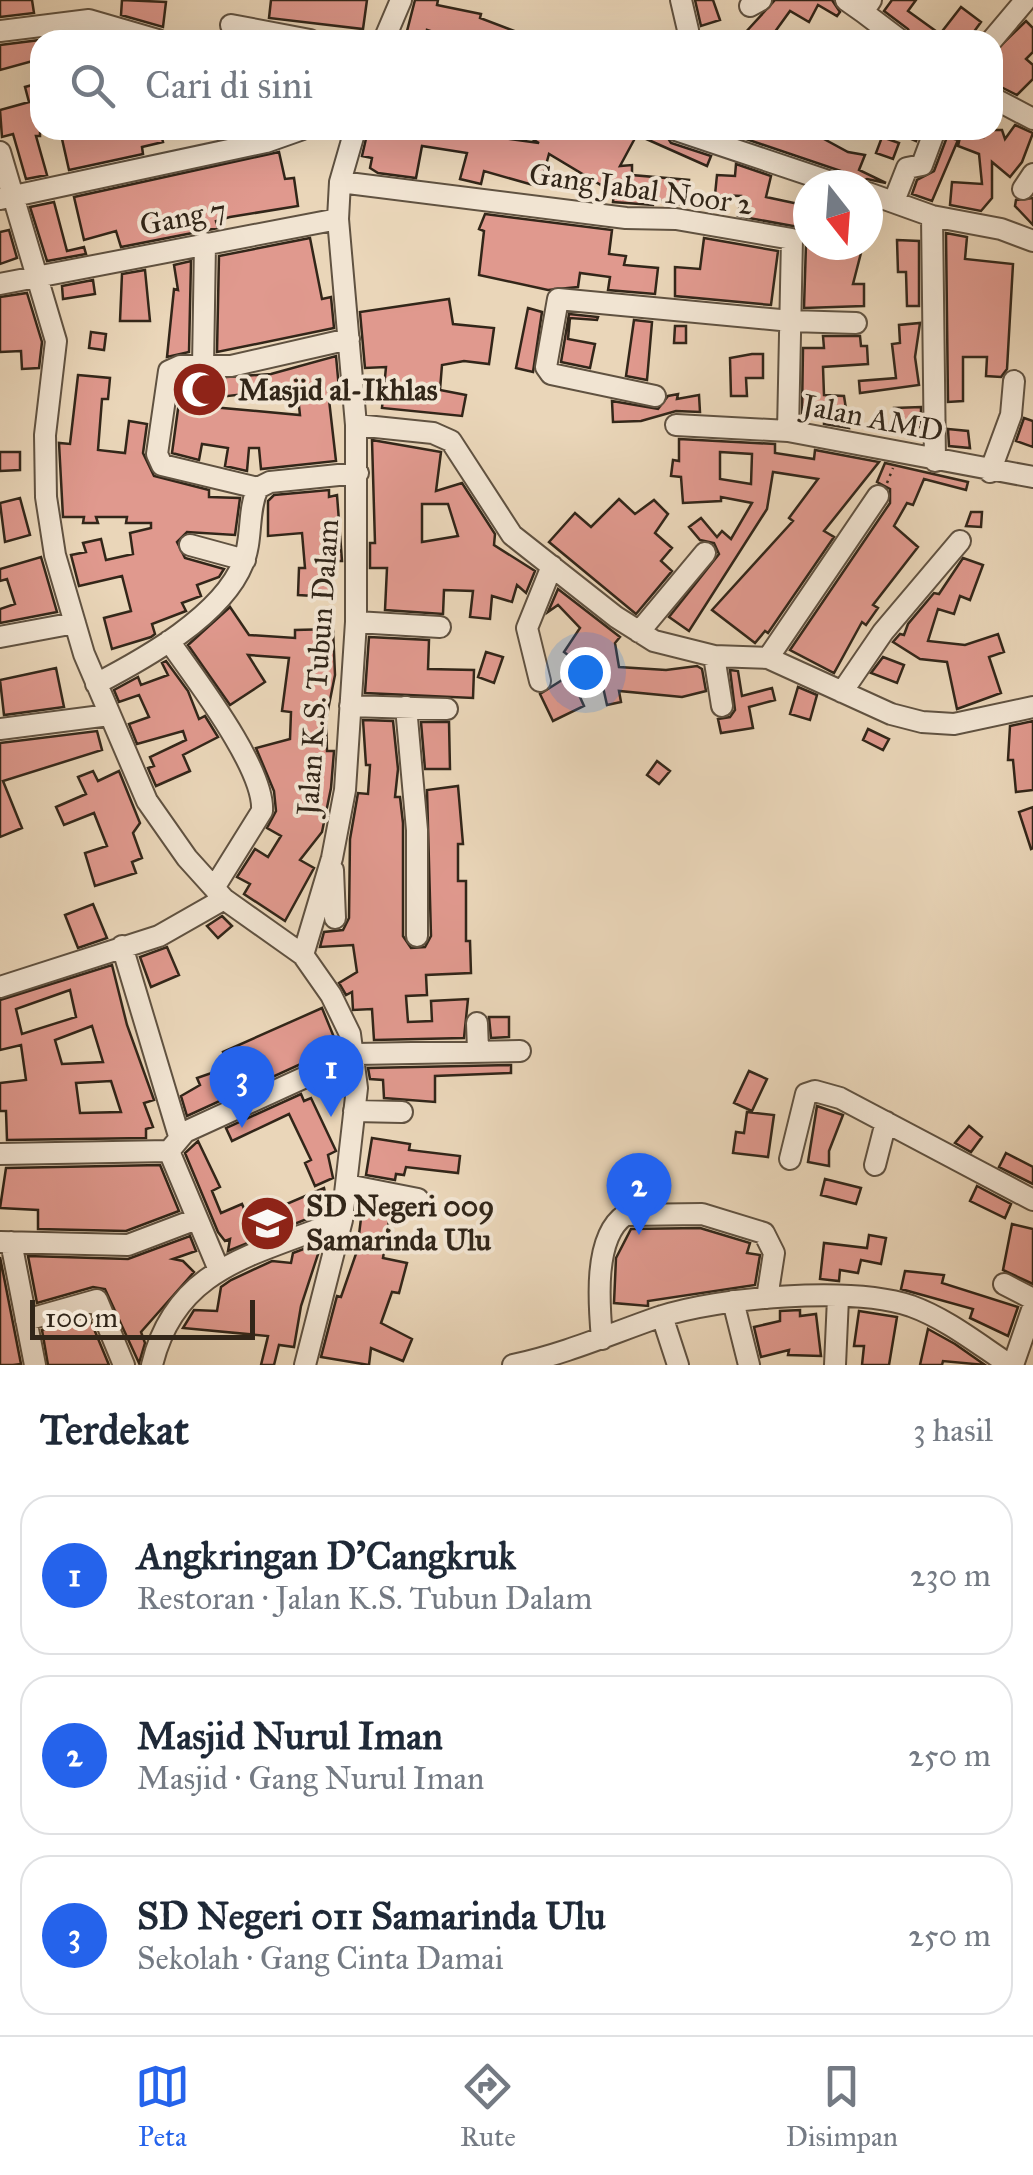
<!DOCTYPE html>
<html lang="id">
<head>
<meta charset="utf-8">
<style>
	:root { --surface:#fff; --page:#f6f6f7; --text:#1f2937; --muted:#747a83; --line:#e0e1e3; --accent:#2563eb }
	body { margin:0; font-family:"IM FELL Great Primer",serif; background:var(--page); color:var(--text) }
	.compass { position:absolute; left:793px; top:170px; width:90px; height:90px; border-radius:50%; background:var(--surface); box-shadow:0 10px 40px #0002; rotate:163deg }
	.scale { position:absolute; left:30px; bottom:25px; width:225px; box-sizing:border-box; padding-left:10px; border:5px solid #322619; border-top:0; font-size:28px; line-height:35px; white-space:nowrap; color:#322619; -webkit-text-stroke:8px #f1e4d2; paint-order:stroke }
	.you { position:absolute; left:585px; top:672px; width:35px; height:35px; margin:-25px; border:8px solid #fff; border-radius:50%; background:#1a73e8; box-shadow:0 0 0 15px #1a73e833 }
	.badge { display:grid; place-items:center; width:65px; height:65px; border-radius:50%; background:var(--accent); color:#fff; font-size:32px; font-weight:700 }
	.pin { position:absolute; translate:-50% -82px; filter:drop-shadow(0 2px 5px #0008) }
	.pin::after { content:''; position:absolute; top:52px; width:35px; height:30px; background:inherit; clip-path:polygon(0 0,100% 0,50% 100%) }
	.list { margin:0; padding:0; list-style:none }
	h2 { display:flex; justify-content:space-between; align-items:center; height:130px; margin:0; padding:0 40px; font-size:42px }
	h2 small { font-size:32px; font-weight:400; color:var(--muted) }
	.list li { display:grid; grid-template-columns:65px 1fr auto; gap:30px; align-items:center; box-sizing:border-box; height:160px; margin:0 20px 20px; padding:0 20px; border:2px solid var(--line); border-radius:30px }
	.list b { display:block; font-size:38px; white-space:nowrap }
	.list p { margin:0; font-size:32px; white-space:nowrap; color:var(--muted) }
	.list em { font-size:32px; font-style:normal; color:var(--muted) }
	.icon { flex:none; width:55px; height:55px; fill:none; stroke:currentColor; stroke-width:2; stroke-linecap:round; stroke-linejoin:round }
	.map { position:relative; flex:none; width:1033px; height:1365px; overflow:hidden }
	.search { position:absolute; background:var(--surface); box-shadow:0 10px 40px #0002; left:30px; right:30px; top:30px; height:110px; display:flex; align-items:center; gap:25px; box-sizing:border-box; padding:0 35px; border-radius:30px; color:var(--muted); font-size:38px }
	.sheet { height:670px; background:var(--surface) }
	nav { display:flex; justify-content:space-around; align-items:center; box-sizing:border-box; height:140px; border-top:2px solid var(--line); background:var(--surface); font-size:28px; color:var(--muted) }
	nav a { display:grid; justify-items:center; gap:5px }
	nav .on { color:var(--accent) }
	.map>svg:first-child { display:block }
</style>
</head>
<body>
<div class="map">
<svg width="1033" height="1365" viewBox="0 0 1033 1365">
	<rect width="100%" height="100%" fill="#ead6b9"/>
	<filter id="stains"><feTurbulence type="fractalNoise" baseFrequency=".002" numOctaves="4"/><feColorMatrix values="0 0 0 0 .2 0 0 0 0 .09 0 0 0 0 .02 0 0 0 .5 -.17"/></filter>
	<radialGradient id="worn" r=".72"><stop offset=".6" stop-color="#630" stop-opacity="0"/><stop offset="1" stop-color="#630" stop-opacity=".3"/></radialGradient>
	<path fill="#e0998e" stroke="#322619" stroke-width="2.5" fill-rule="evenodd" d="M0 0H32L34 13 0 17Z
		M122 0 166 2 163 27 121 15Z
		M271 0H367L363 29 269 18Z
		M415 0H438L437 5 481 14 480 18 538 40H458L427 30 426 38 406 35Z
		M695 0H713L720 20 701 26Z
		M775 0H832L840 12 837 16 818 5 809 22 790 11 769 40H752L744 34Z
		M892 0H916L908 11 940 34 961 7 981 22 968 40H914L908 29 884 11Z
		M1026 21 1033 28V52L1026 59 1033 65V79L1017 95 993 83V66L999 61 993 53Z
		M40 40V59L0 70V45Z
		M40 83V136H36L47 175 26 179 13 134 2 137 0 110 29 102 25 87Z
		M1015 125 1033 133 1022 162 1010 177 992 162V198L981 211 950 205 952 182 982 184 979 154 958 146 961 133 983 137 981 130H1002L1005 139Z
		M60 130H160L163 142 142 147 143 154 69 170Z
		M368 130H443L539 143 517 130H617L634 140 620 166 632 165V175L689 180 685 205 654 200 653 205 613 202 614 193 549 154 540 187 484 171 481 184 460 179 467 153 422 146 416 178 378 173 370 168 372 158 362 156Z
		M626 130H663L671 143 711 156 707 166Z
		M738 130H828L824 139 848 152 865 155 859 170 886 183 867 179 853 185 844 172 737 136Z
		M891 130H920L916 141Z
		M882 137 899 143 893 159 876 153Z
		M947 137 958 140 932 201 912 194 917 180 934 171Z
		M279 152 285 179 294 178 298 206 230 217 216 221 218 228 121 247 116 231 84 240 74 197Z
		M736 164 771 176 766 197 808 206 804 228 738 216 741 196 715 195 717 175 735 176Z
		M1033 198V225L1015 206 1016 200Z
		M54 202 67 251 84 247 86 254 47 261 30 207Z
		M485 214 612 230 609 254 626 256 624 265 658 268 655 294 608 290 610 277 580 273 578 287 548 290 479 275 484 231 479 229Z
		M9 230 17 258 0 264V232Z
		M946 233 967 237 965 259 1013 264 1007 369 1001 377 986 376 987 357H963V401L948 402Z
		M310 238 322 299 331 297 334 328 217 352 219 256Z
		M704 238 778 251 771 305 675 296V267L700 269Z
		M897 240 919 241V306H907L906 272H898Z
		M806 244 862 249 853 284H864V306L804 308Z
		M191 261 189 352 167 357 174 289 178 290 174 265Z
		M145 270 150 321H120L122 274Z
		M93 280 95 294 63 299 62 286Z
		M27 293 42 342 39 368 22 369 21 351 0 352V297Z
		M449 299 453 324 494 328 489 364 464 361 442 365 440 390 466 395 462 416 382 408 386 367 365 368 360 312Z
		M528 308 542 312 533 372 516 368Z
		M569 314 598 317 597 320 570 318 568 339 595 344 590 368 561 362Z
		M634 320 652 322 647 380 626 376Z
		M920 323 915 357 919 385 860 393 859 381 896 378 892 344 900 343 899 325Z
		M675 326H686V343H674Z
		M91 332 106 334 104 350 89 348Z
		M823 336H860L861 346H867L868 364 823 367 824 395 844 396 849 428 824 424V412L802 413 803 348H824Z
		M752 354H763V378H746L747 396H731L730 358Z
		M336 356 339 389 328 391 336 461 261 469 259 448H249L247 471 225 466 228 448 202 444 199 460 172 453 182 380 271 374ZM297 388 300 415 201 406V399Z
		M78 375 110 378 108 399H102L98 450 125 453 129 421 147 424 143 453 154 476 209 490V497L240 498 235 535 187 532 177 542 185 558 224 569 219 577 197 585 201 596 182 603 186 611 152 624 155 634 151 637 112 649 104 618 131 611 122 576 79 586 71 555 86 552 83 543 101 539 106 560 133 554 130 533 151 528V523H126L127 517H96L98 523H83L84 517H63L59 443 70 444Z
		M678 394 677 399 699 395 700 412 676 411 641 421 613 422 612 401 658 409 668 396Z
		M921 407V427L895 428 894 408Z
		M1024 418 1033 421V447L1016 441Z
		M948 429 968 431 970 448 949 446Z
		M679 439 775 444V453L814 459 815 450 879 462 824 531 834 537 768 633 765 631 755 643 712 610 793 521 789 518 818 479 773 472 767 509 689 631 669 617 719 554 714 543 700 540 689 527 701 518 717 537 722 531 731 539 752 503 721 497V501L683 503 681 477 671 476 673 460 679 461ZM720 452 752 454 751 484 720 479Z
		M372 440 441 452 436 491 462 483 495 534 494 545 535 571 526 593 517 585 512 602 492 596 490 619 470 617 473 591 444 590 443 614 385 610 387 568H370V543H375ZM422 504H448L458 536 422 542Z
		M0 452H20V470L0 471Z
		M885 463 968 482 966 490 924 479 913 505 907 503 894 526 918 547 873 605 878 608 866 625 862 622 834 673 790 650 890 503V489L877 482Z
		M329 490V497L337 495 342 561H333L331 597 298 595 299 568H305L302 533 268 536V501L274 495Z
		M20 498 30 535 5 542 0 503Z
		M619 499 635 514 654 500 668 514 655 533 672 548 661 561 672 571 636 614 549 542 575 513 591 527Z
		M971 512H982L981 527 966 526Z
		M41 557 57 612 0 623V609L15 604 7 579 0 581V569Z
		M963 558 983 565 970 600 960 596 954 614 938 609 928 641 965 645 998 634 1004 652 989 657 1001 693 957 709 947 662 920 659 893 642 900 634 904 635 908 624 934 593 939 594Z
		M558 589 620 637 615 643 619 667 666 670 697 666 702 669 706 691 682 697 619 691 621 702 607 705 599 669 587 670 564 652 580 628 558 605 548 612Z
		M230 607 249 635 295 638V630L333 629 335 675 326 720 327 751H334L331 788 322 832 300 860 314 868 285 921 244 894 250 884 237 877 255 849 268 857 281 836 267 828 276 811 274 791 256 748 290 739 291 712 282 711 289 658 248 655 265 682 230 705 188 645Z
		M369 637 429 640 428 669 474 670 473 698 365 693Z
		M486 652 503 657 494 683 478 677Z
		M883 657 904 665 897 683 871 673Z
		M166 661 188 691 199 719 205 716 218 737 183 755 190 771 156 786 148 768 154 766 150 757 186 740 183 731 137 744 129 724 149 717 139 695 119 702 114 690 138 677 141 685 168 675 162 663Z
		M56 668 64 707 4 715 0 680Z
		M730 670 738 671 742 696 772 688 775 700 749 707 753 728 721 733 718 719 730 717 735 710Z
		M570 675 584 706 553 721 540 694Z
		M798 687 817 695 810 720 790 714Z
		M363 720 393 721 398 769 395 797H400L403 823V936L411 948 425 947 431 936 427 790 458 786 463 844H458V881H466V941H470L471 973 426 975 427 995 406 996 408 1022 432 1021 431 1001 468 999 464 1038 374 1040 372 1009 353 1010 352 992 346 995 339 983 357 972 353 945 320 947 324 932 343 930 349 918 350 839 358 793 368 794 370 765H366Z
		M1033 721V790L1016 792 1013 760H1008L1010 726Z
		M421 722H449L450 769H425Z
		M868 729 889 739 883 750 863 740Z
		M97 731 102 750 3 781 22 828 0 837V743Z
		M657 761 670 771 659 784 647 775Z
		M93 771 98 781 119 771 140 823 133 833 142 858 132 862 136 873 95 886 85 853 107 846 94 813 64 825 56 807 86 794 78 777Z
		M1033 807V848L1031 849 1019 812Z
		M93 904 107 938 78 948 65 915Z
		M222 916 232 926 218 938 207 926Z
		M167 947 179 975 151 987 140 957Z
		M112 965 127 1025 154 1100 144 1103 153 1127 146 1129V1138L7 1140 6 1111H0V1083L26 1080 21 1045 0 1050V1000ZM70 990 76 1017 22 1034 16 1009ZM92 1026 103 1062 62 1064 55 1040ZM111 1081 121 1112 80 1113 76 1083Z
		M322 1008 338 1047 187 1116 181 1096 200 1085 197 1078 229 1067 223 1052Z
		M489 1017H509V1037L491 1038Z
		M511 1065V1073L435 1076V1102L384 1098 383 1080 370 1079 368 1068Z
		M749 1071 767 1079 752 1111 734 1103Z
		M301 1094 304 1101 311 1098 336 1151 328 1155 333 1178 315 1186 305 1163 311 1160 289 1114 232 1141 226 1128Z
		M817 1106 843 1115 829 1151V1166L808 1162Z
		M747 1112 774 1115 768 1157 733 1153 736 1132 744 1133Z
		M969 1126 982 1137 971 1152 955 1143Z
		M372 1138 410 1144 409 1150 460 1156 458 1173 406 1167 404 1175 396 1174 395 1180 366 1175Z
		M198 1141 220 1187 212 1191 221 1213 242 1204 249 1220 324 1188 329 1210 228 1251 230 1239 225 1241 218 1232 185 1153Z
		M1006 1153 1033 1167V1184L999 1167Z
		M160 1165 179 1211 126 1231 38 1229V1210L0 1208 6 1168Z
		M825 1179 861 1188 856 1204 821 1195Z
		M636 1185 660 1188 659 1201H634Z
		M977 1186 1011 1204 1005 1218 970 1201Z
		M363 1202 391 1208 383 1258 407 1263 399 1293 392 1292 381 1323 412 1339 403 1361 371 1348 369 1365 321 1357 337 1296 341 1297 357 1251Z
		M1012 1224 1033 1229V1284L1003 1270Z
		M700 1228 750 1243 747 1253 760 1255 755 1285 648 1301V1306L614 1303 616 1258 631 1229Z
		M869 1235 886 1238 881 1264 861 1260 858 1273 840 1270 839 1281 820 1279 824 1243 867 1248Z
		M190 1236 196 1251 173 1259 183 1261 194 1272 141 1332 145 1343 139 1363 105 1289 93 1287 37 1303 28 1256 128 1259Z
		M322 1242 301 1306 294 1347 279 1345 274 1365H261L268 1336 183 1328 194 1310 217 1311 221 1287 231 1280 272 1261 291 1263 293 1253Z
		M0 1257 21 1364 13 1365H0Z
		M905 1271 944 1275 942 1283 1018 1307 1008 1336 970 1318 973 1309 901 1289Z
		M800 1310V1316L816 1314 821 1356 788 1355 789 1350 761 1357 754 1327 780 1321V1311Z
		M859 1311 897 1317 889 1365H862L864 1346H854Z
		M89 1317 109 1365H48L42 1330Z
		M928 1329 955 1344 985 1365 943 1361 942 1365H920Z"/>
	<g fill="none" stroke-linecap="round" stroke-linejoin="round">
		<defs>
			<path id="minor" d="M681 0 688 30
				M846 0 863 12
				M871 0 863 12 900 40
				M750 6 761 0
				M231 25 310 40
				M0 31 89 20 158 40
				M384 40 401 0
				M992 40 1024 2
				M993 98 1033 119
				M676 130 840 185
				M0 152 56 341 45 435 46 497 55 555 84 654 147 801 187 858 224 899 303 955
				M340 182 626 218 676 219 792 239 788 431
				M1023 189 1033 174
				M868 193 932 216 1001 229 1033 241
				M0 199 266 142 300 130
				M894 201 907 168 922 165 935 130
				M932 216 935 461
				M0 284 338 219
				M203 367 205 243
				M655 396 551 374 546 367 558 299 791 321 856 323
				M356 425 433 433 451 441 512 535 616 617 654 641 714 656 768 658 891 714 922 722 954 724 1033 707
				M676 425 788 431 1033 477
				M990 472 1011 415 1014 381
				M258 488 162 465 157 454 169 371 180 366H231L349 339
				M190 545 245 560
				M356 622 440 627
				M639 632 705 553
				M0 637 75 623
				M169 641C194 677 265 768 262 811L214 888
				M714 656 722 706
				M768 658 878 496
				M540 681 527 628 552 566
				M96 684C144 659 222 616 243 563 253 540 247 511 258 488L270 482 358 473
				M842 692 883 632 960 541
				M350 706 447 709
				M406 707 417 830V936
				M0 729 109 715
				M333 870 335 918
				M122 946 179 1136
				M0 987 159 936 224 899
				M477 1023 478 1050
				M354 1111 402 1112
				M169 1151 185 1132 356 1054 520 1051
				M169 1151 219 1270
				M0 1154 169 1151
				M790 1159 806 1094 815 1091 840 1098 1033 1200
				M875 1165 886 1122
				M347 1185 418 1199
				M0 1242 128 1245 194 1220
				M11 1242 35 1365
				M1004 1284 1033 1299
				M733 1301 749 1365
				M662 1316 678 1365
				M26 1320 97 1300 124 1365
				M602 1339C599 1305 593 1237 625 1215L702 1214 764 1233 774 1253 767 1298
				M152 1365C176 1265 257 1255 342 1220
				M305 1365 342 1220 357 1088 350 1034 331 995 303 955 332 858 345 790 356 622V425L338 219 340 182 355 130
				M513 1365C565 1354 610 1334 659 1317 719 1297 851 1286 911 1306 947 1319 978 1344 1010 1365
				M835 1365 838 1298
				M1013 1365 1033 1307"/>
		</defs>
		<use href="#minor" stroke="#605241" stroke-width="24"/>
		<path stroke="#322619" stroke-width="2.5" stroke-dasharray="2.5 5" stroke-linecap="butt" d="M887 483 893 468"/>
		<use href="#minor" stroke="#f1e4d2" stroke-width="20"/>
	</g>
	<defs>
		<symbol id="mosque-disc" viewBox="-11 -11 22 22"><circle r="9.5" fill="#8f2418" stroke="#f1e4d2"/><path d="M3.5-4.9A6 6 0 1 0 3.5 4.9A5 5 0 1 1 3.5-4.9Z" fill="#fff"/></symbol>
		<symbol id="school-disc" viewBox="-11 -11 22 22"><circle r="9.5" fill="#8f2418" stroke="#f1e4d2"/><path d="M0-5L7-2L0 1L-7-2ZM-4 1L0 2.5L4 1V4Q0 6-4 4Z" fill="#fff"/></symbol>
	</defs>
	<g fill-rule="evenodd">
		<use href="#mosque-disc" x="168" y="358" width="63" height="63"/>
		<use href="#school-disc" x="236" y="1192" width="63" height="63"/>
	</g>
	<g text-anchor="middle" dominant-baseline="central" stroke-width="8" stroke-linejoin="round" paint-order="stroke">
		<g font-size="30" fill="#322619" stroke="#f1e4d2">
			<text transform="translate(641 189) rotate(8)">Gang Jabal Noor 2</text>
			<text transform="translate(183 217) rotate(-11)">Gang 7</text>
			<text transform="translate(873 418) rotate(11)">Jalan AMD</text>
			<text transform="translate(318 667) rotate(-86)">Jalan K.S. Tubun Dalam</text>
		</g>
		<g font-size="30" font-weight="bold" fill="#322619" stroke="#f1e4d2" text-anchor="start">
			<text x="238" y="390">Masjid al-Ikhlas</text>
			<text x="306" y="1206">SD Negeri 009<tspan x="306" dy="34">Samarinda Ulu</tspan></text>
		</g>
	</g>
	<rect width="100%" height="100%" filter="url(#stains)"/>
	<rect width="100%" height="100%" fill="url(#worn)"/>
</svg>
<svg class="compass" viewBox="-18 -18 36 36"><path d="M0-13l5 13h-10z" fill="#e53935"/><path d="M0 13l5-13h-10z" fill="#747a83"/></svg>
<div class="scale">100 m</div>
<div class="you"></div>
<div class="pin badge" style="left:331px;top:1117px">1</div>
<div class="pin badge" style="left:639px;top:1235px">2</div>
<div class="pin badge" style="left:242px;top:1128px">3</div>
<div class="search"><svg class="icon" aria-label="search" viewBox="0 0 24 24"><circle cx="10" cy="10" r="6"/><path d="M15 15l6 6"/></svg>Cari di sini</div>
</div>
<section class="sheet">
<h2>Terdekat<small>3 hasil</small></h2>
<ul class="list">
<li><span class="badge">1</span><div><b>Angkringan D'Cangkruk</b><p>Restoran · Jalan K.S. Tubun Dalam</p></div><em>230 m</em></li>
<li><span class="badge">2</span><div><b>Masjid Nurul Iman</b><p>Masjid · Gang Nurul Iman</p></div><em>250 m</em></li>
<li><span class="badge">3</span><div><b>SD Negeri 011 Samarinda Ulu</b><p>Sekolah · Gang Cinta Damai</p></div><em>250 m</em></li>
</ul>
</section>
<nav>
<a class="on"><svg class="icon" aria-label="map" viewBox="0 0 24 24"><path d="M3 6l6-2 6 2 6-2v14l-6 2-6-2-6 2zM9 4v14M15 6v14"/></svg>Peta</a>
<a><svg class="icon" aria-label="directions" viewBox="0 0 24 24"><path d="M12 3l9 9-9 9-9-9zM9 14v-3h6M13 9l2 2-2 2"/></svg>Rute</a>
<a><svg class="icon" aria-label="saved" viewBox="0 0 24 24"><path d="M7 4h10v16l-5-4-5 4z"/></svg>Disimpan</a>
</nav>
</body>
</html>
